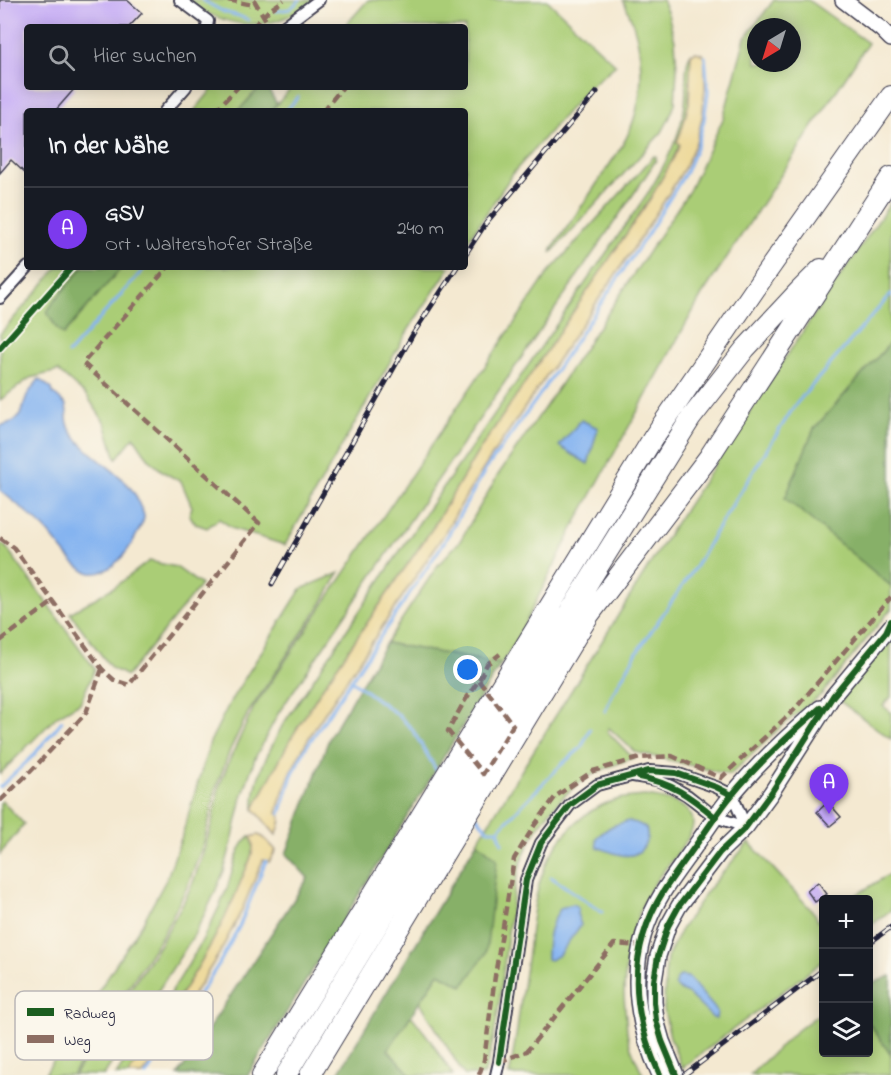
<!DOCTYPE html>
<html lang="de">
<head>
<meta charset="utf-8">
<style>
	:root { --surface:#171b24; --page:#20242c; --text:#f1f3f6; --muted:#9ea1a6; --line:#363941; --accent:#7c3aed }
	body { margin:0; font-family:"Indie Flower",sans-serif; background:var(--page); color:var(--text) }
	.controls { position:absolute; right:18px; bottom:18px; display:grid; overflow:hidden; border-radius:6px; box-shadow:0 3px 15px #0003 }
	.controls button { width:54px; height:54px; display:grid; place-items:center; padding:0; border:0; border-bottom:2px solid var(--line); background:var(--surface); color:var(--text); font:30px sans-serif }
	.compass { position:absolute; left:747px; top:18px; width:54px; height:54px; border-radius:50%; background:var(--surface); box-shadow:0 3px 15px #0003; rotate:218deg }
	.you { position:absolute; left:468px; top:670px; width:21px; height:21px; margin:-15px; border:4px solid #fff; border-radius:50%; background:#1a73e8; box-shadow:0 0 0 9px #1a73e833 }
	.badge { display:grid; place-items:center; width:39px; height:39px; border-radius:50%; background:var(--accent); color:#fff; font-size:20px; font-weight:700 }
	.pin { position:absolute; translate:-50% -50px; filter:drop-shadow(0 2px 3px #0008) }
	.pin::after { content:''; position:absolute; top:32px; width:21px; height:18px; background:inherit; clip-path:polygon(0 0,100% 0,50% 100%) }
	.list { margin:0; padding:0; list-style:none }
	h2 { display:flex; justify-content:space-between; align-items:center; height:78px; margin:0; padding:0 24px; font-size:26px }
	h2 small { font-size:20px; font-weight:400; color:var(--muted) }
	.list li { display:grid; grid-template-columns:39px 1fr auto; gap:18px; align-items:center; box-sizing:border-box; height:84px; padding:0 24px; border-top:2px solid var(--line) }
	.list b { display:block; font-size:22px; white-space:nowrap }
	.list p { margin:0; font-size:20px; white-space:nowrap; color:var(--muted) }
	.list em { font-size:20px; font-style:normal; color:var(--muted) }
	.icon { flex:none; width:33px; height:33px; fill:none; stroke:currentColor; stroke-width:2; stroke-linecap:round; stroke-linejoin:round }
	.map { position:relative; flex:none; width:891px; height:1075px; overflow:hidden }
	.search { position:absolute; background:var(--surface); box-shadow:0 3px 15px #0003; left:24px; top:24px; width:444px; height:66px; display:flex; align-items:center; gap:15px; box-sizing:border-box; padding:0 21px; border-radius:6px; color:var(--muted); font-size:22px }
	.panel { position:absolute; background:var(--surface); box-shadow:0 3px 15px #0003; left:24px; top:108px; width:444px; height:162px; border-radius:6px }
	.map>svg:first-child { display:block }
</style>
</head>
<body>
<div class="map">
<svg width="891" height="1075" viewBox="0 0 891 1075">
	<rect width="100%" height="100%" fill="#fbf7ec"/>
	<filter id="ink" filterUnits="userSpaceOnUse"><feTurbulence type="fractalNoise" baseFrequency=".0167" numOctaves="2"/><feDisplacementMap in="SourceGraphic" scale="12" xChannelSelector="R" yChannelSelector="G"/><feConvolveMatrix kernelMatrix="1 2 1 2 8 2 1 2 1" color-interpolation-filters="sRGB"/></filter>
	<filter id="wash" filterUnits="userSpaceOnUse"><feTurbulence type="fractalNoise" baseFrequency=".008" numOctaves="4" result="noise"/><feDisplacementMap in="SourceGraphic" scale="24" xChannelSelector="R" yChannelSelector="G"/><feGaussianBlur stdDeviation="1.35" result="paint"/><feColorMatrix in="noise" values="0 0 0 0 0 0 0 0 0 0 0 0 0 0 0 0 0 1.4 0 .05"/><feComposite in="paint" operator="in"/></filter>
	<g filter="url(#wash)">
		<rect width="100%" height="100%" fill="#f4e9d1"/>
		<path fill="#aacd76" stroke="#667858" stroke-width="1.5" fill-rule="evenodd" d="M186 0H314C307 4 301 10 295 13 256 34 220 24 186 0Z
			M368 0H547L616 65 588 88 514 172 465 245V111H271L292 87H465V27H344Z
			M623 0H662L668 14 675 41 677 68 675 104 669 119 662 132 551 253 552 249C566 229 580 209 594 188 603 174 613 160 622 146 648 101 646 45 623 0Z
			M774 0H808L868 43 702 295 575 524 514 645 501 664 386 643 438 565 460 541 498 475 550 400 689 191 723 119 745 38ZM756 27H792V63H756Z
			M691 54 689 103 683 126 677 142 680 144 673 159 650 199 476 455 432 529 323 687 290 740 254 809C252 780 270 750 282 726L427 511 650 190C666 163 681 135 685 104 687 91 683 64 691 54Z
			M214 87H260L238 111H194Z
			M654 156 656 157V160L639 186 279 712 255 758 242 797 233 837 224 871 211 901 194 935 104 1075H74L160 944 184 901 194 880 204 850 212 823 219 787 229 761 254 707 549 272Z
			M891 202V342L814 429 786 498 891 586V609L822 694 782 726 730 775 635 752 609 728 607 731 633 758C617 764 601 769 587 778 557 797 532 830 521 863 514 884 512 905 509 926 502 976 499 1027 484 1075H464L420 1002 439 973 497 859 477 842 670 532 809 322Z
			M58 267H83L54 301 63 335 122 267H450L409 329 285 545 234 529 219 519 207 528 196 524 189 515 192 507 181 481C158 472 147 459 134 437L116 459 105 423 87 396 58 371 30 378 0 400V334Z
			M0 543 6 547 95 669 80 703 57 716 0 774Z
			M149 561 176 567 201 585 127 676 111 668 70 613 116 586Z
			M339 573 322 603 248 713 230 750 216 788 204 842 187 887 163 934 72 1075H44L142 924 167 878 182 836 210 742 231 700 301 589Z
			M891 626V697L883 706 891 712V739L833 696Z
			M646 796C662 798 694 804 693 824 693 838 667 866 658 878 636 909 625 952 624 991 624 1000 625 1009 626 1018 627 1024 626 1031 628 1037 630 1049 638 1063 643 1075H509C513 1060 514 1045 517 1030 520 1004 524 979 528 953 531 929 533 904 540 881 551 843 580 809 619 799 628 797 637 797 646 796Z
			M2 801 24 824 0 854V803Z
			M249 837H251C257 849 248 864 243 876 216 948 170 1011 128 1075H116C155 1015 199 957 226 891 232 875 236 848 249 837Z
			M749 842 815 914 818 921 823 917V961L682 1068 670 1037 664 1010 665 977 667 958 680 931 707 891Z
			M891 873V910L869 927 868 900 850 899Z
			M823 1011 824 1052H868L869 1023 891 1055V1075H750L794 1033Z
			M411 1015 431 1041 453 1075H411L387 1050Z"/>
		<path fill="#87b067" stroke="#546951" stroke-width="1.5" d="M260 87H267L277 104 271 111H238Z
			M83 267H122L63 335 57 329 47 312 54 301Z
			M891 342V586L785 498 814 429Z
			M386 643 501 664 248 1075H178L308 878 286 854 330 736Z
			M477 842 497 859 486 953 463 986 439 973 388 1050 411 1075H337Z
			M890 976H891V1055L869 1023V985Z"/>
		<path fill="#eeda9e" stroke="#887e6c" stroke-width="1.5" d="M696 52 702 54 705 57V87L702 118 696 142 685 167 668 195 631 252 497 448 469 491 444 534 314 729C298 756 284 782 277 813L280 814C282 822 279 828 276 835L254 809 290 740 323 687 432 529 476 455 650 199 673 159 680 145 677 142 683 126 689 103 691 54Z
			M258 835 263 837 276 850 269 862 263 860 241 912 219 954 143 1075H128C170 1011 216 948 243 876 248 864 257 849 251 837Z"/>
		<path fill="#85b4f0" stroke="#546b96" stroke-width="1.5" d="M39 379 52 389 53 393 66 405C68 414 65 422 71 431 87 457 120 469 136 496 138 500 137 500 139 504 141 509 144 512 144 517 144 522 139 529 137 534 132 544 127 553 119 560 112 567 102 575 91 573 73 569 58 542 45 529 31 515 15 503 0 490V426L14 421 20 415 27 395Z
			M581 420 598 428 588 464 559 446Z
			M629 821 639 824 646 828C648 835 648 839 644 846 633 864 612 852 597 847L596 838C610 826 612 825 629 821Z
			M573 904 578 907 577 914 581 925 558 956 550 960 547 959C547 939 549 924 561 908Z
			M680 976 688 977 717 1011 716 1019 713 1018 688 994 681 991 675 985 677 979Z"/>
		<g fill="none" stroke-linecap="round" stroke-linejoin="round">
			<path stroke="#85b4f0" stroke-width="3" d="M202 0 224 12 239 16 248 20
				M276 11 290 9 300 0
				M286 111 298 97
				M68 354 143 270
				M351 680 398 715 412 729 438 773
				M605 711 613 693 637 652 696 566 711 539 795 405 891 294
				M0 787 32 757 62 721
				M280 814 292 775 305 749 443 544 486 469 536 400 649 232 686 172 697 146 704 120 708 92 705 57
				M476 816 488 830H498
				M502 843 498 830 561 765 581 748 590 729
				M551 877 602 912
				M146 1075 219 964 240 925 266 861"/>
		</g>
		<g id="blocks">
			<path fill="#c3a9f6" d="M0 0H127L142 13 129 27H27V87H76L55 111H27V175L11 160 0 173Z
				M828 802 841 817 830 826 817 812Z
				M818 882 827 894 815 902 807 891Z"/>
		</g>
	</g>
	<g filter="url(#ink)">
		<use href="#blocks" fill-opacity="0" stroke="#424052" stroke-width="1.5"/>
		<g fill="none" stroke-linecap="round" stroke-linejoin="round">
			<defs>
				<path id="street" d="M180 0 208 21 207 27
					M283 27 319 0
					M165 111 186 87
					M0 298 28 267
					M633 776 657 780 671 786 687 795 715 817 746 827
					M496 1075 499 1062 526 880 541 843 570 805 597 785 649 771 676 773 716 787 732 795 746 827"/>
				<path id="secondary" d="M843 0 881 29 891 39
					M660 1075C631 1013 626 952 663 892 675 873 688 857 700 839 711 824 720 809 732 795 758 763 789 735 820 708
					M676 1075 662 1041 656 1020 654 1002V981L658 956 668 926 679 906 720 852 746 827 771 793 833 696 891 626"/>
				<path id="highway" d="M262 1075 653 438 764 276 891 96
					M286 1075 516 698 691 418 745 349 799 291 821 269
					M310 1075 589 615 709 457 891 177"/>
			</defs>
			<use href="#street" stroke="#424052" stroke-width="14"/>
			<use href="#secondary" stroke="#424052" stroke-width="18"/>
			<use href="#highway" stroke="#424052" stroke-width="22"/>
			<use href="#street" stroke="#fff" stroke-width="10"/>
			<use href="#secondary" stroke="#fff" stroke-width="15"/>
			<use href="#highway" stroke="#fff" stroke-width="20"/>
			<defs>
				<path id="rail" d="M465 255 486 223 597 92
					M272 584 413 334 457 267
					M868 944 891 927
					M684 1075 824 969"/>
			</defs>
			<use href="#rail" stroke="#22223b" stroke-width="5"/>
			<use href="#rail" stroke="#fbf7ec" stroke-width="3" stroke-dasharray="9" stroke-linecap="butt"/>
			<path stroke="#8d6e63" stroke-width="4.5" stroke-dasharray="9 4.5" stroke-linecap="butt" d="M228 0 258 6
				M254 0 270 27
				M253 27 268 11 284 0
				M215 111 238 87
				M305 111H306
				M323 111 342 88 340 87
				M0 538 14 548 102 669 114 680 129 685 259 523 83 363 168 267
				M0 641 53 602
				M479 680 513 725 483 774 448 731 464 702 479 680 487 664 500 654
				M0 801 29 773 86 713 102 669
				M499 1062 527 1051 614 944 641 946
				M479 1075 484 1060 495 976 514 859 534 826 556 796 593 771 640 758 672 756 721 778 794 710 891 597"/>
			<defs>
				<path id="cycleway" d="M0 348 72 267
					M639 777C672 783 690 796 715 817
					M499 1062 526 880 541 843 570 805 597 785 649 771 676 773 716 787 732 795
					M660 1075C631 1013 626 952 663 892 675 873 688 857 700 839 711 824 720 809 732 795 758 763 789 735 820 708
					M676 1075 662 1041 656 1020 654 1002V981L658 956 668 926 679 906 720 852 746 827 771 793 833 696 886 632 891 621"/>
			</defs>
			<use href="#cycleway" stroke="#fbf7ec" stroke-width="10"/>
			<use href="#cycleway" stroke="#1b5e20" stroke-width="6"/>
		</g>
	</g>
	<rect x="15" y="991" width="198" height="69" rx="9" fill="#fbf7ec" stroke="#bab7b7" stroke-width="1.5"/>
	<rect x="27" y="1008" width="27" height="8" fill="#1b5e20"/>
	<rect x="27" y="1035" width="27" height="8" fill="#8d6e63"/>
	<g font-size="16" fill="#22223b">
		<text x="64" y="1018">Radweg</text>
		<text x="64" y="1045">Weg</text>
	</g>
</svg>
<div class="controls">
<button>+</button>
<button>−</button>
<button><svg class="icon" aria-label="layers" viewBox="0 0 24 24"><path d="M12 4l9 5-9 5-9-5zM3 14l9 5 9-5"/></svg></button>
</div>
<svg class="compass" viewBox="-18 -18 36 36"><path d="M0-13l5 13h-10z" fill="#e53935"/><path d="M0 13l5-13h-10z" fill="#9ea1a6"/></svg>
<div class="you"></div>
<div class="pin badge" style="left:829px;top:814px">A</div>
<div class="search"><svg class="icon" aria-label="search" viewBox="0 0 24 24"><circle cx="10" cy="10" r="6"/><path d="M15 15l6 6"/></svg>Hier suchen</div>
<section class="panel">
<h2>In der Nähe<small></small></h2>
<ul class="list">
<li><span class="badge">A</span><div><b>GSV</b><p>Ort · Waltershofer Straße</p></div><em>240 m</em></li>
</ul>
</section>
</div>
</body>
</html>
